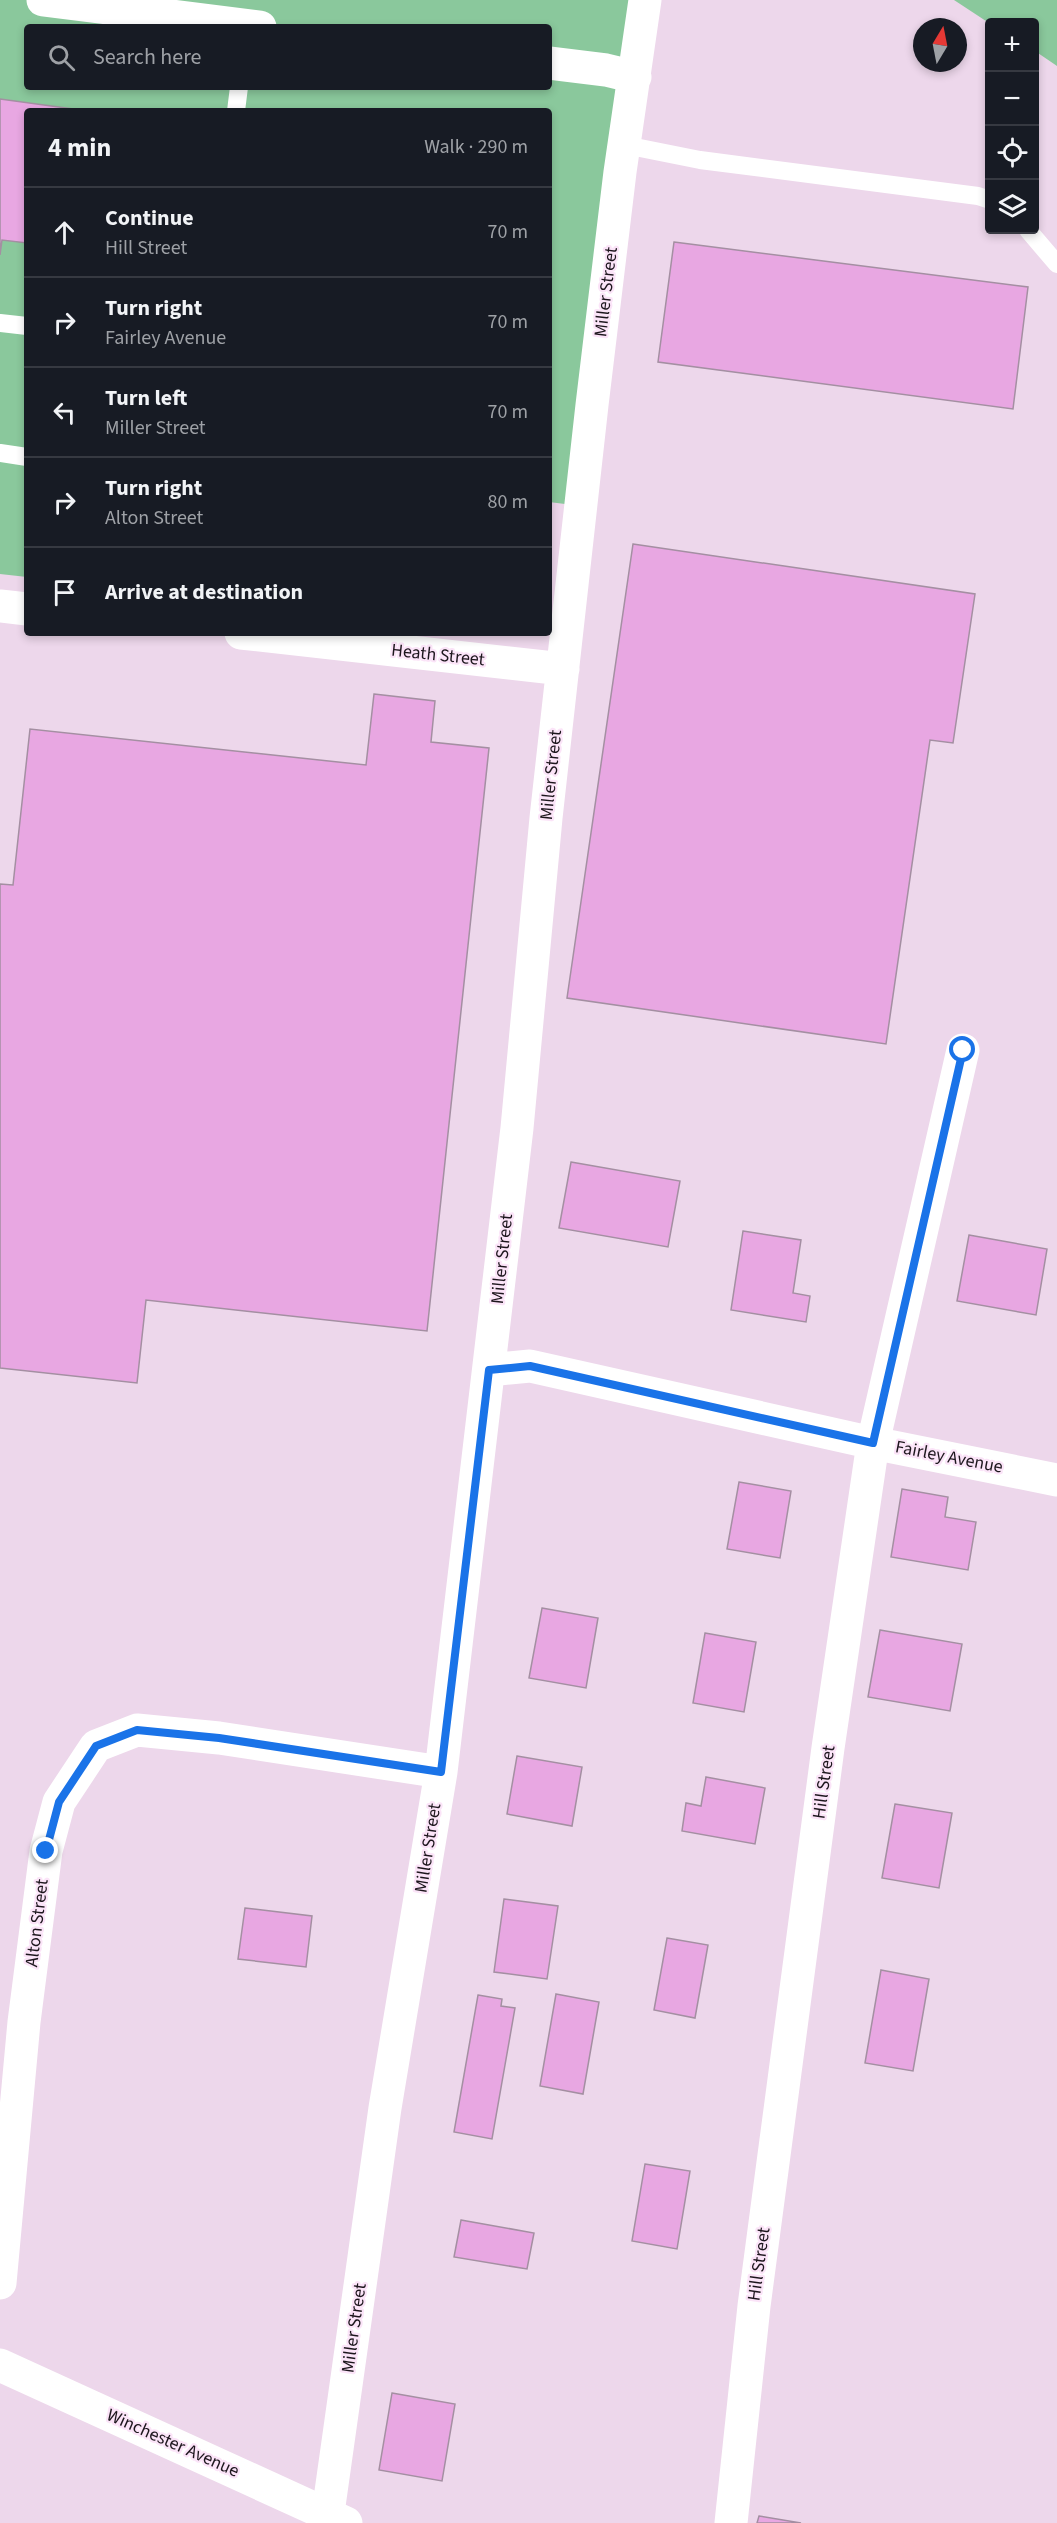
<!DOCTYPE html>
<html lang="en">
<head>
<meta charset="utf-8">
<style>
	:root { --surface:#171b24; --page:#242831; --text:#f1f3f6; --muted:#9ea1a6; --line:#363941 }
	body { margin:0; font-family:"Source Sans 3",sans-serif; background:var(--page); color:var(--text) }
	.controls { position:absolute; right:18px; top:18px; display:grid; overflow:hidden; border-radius:6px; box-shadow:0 3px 9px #0003 }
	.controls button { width:54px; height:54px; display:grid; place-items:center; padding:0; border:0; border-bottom:2px solid var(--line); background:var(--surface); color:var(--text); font:30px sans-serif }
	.compass { position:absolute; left:913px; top:18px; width:54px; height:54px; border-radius:50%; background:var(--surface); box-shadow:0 3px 9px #0003; rotate:10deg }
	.stop { position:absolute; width:18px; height:18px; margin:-14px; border:4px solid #1a73e8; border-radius:50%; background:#fff }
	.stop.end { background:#1a73e8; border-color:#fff; box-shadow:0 2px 6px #0008 }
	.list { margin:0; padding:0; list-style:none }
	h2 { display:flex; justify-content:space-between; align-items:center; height:78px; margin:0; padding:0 24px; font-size:26px }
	h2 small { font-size:20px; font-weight:400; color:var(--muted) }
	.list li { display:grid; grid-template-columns:39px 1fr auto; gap:18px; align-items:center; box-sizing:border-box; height:90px; padding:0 24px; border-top:2px solid var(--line) }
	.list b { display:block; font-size:22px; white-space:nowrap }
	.list p { margin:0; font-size:20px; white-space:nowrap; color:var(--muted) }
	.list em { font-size:20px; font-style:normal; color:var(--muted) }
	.icon { flex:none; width:33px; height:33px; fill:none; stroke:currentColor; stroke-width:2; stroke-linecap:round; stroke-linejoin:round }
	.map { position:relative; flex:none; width:1057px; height:2523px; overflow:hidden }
	.search { position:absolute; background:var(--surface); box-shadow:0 3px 9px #0003; left:24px; top:24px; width:528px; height:66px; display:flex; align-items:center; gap:15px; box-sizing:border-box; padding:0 21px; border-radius:6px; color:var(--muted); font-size:22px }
	.panel { position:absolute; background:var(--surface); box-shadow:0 3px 9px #0003; left:24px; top:108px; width:528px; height:528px; border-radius:6px }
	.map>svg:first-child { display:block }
</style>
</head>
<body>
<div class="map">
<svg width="1057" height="2523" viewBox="0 0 1057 2523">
	<rect width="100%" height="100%" fill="#edd7eb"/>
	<path fill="#8ac89c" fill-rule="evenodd" d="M0 0H631L565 504 549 502V111H27V577L0 574ZM27 27H549V87H27Z
		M954 0H1057V66L1035 51 1034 22 989 23Z"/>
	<path fill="#e8a7e2" stroke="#a48fa2" stroke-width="1.5" d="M0 99 88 111H27V243L2 240 0 255Z
		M674 242 1028 287 1013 409 658 362Z
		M633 544 975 594 953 743 930 740 886 1044 567 998Z
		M374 694 435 701 431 742 489 748 427 1331 146 1300 137 1383 0 1368V884L13 885 30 729 366 765Z
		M571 1162 680 1181 668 1247 559 1228Z
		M743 1231 801 1240 793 1293 810 1296 806 1322 731 1310Z
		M969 1235 1047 1249 1036 1315 957 1301Z
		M739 1482 791 1491 780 1558 727 1549Z
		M902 1489 948 1497 945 1517 976 1522 968 1570 891 1557Z
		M542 1608 598 1618 586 1688 529 1678Z
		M880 1630 962 1644 950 1711 868 1697Z
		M705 1633 756 1642 744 1712 693 1703Z
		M517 1756 582 1767 572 1826 507 1814Z
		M706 1777 765 1788 755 1844 682 1831 686 1803 701 1806Z
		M895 1804 952 1813 939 1888 882 1878Z
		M504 1899 558 1906 547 1979 494 1972Z
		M245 1908 312 1916 306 1967 238 1959Z
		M667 1938 708 1945 695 2018 654 2010Z
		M881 1970 929 1979 913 2071 865 2063Z
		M556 1994 599 2002 583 2094 540 2086Z
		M478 1995 502 1999 501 2006 515 2008 492 2139 454 2132Z
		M645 2164 690 2171 677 2249 632 2241Z
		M461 2220 534 2233 527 2269 454 2257Z
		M392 2393 455 2404 442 2481 379 2470Z
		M759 2516 801 2523H757Z"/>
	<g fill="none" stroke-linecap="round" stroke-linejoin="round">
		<path stroke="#fff" stroke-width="18" d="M236 111 239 87
			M625 145 700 160 978 196 990 200
			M1028 230 1057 264
			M0 323 27 326
			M0 453 27 457"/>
		<path stroke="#fff" stroke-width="33" d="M43 0 260 27
			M549 63 606 70 635 77
			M0 606 27 609
			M241 633 563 669
			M489 1370 530 1366 873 1443 1057 1480
			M0 2283 24 2022 46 1851 59 1802 96 1746 137 1730 219 1738 441 1772
			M328 2513 385 2108 441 1772 517 1128 546 818 592 405 620 172 645 0
			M731 2523 754 2306 828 1748 873 1443 963 1050"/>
		<path stroke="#fff" stroke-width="33" d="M0 2365 346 2523"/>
	</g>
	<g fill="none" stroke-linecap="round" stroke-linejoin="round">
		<path stroke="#1a73e8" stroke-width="8" d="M46 1851 59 1802 96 1746 137 1730 219 1738 441 1772 489 1370 530 1366 873 1443 963 1050"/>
	</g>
	<g text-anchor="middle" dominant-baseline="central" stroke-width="4.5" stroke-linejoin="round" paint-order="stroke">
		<g font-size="18" fill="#1d161d" stroke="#fbe4f8">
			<text transform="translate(606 292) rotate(-83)">Miller Street</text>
			<text transform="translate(438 655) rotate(6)">Heath Street</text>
			<text transform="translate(551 775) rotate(-84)">Miller Street</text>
			<text transform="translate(502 1259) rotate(-84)">Miller Street</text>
			<text transform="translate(949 1457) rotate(11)">Fairley Avenue</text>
			<text transform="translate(824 1782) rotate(-82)">Hill Street</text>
			<text transform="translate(428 1848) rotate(-81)">Miller Street</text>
			<text transform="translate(37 1923) rotate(-83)">Alton Street</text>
			<text transform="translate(759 2264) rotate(-82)">Hill Street</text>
			<text transform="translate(354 2328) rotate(-82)">Miller Street</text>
			<text transform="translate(173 2443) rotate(24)">Winchester Avenue</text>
		</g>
	</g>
</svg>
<div class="controls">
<button>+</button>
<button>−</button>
<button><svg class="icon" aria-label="locate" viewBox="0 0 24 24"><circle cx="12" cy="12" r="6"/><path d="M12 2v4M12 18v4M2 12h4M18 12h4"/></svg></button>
<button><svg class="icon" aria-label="layers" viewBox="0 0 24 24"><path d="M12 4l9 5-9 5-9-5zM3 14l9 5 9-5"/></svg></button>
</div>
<svg class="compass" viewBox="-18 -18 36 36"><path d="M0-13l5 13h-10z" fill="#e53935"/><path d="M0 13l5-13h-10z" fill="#9ea1a6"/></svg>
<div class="stop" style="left:963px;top:1050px"></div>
<div class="stop end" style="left:46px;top:1851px"></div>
<div class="search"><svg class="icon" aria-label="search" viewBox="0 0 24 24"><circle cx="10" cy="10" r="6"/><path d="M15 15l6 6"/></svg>Search here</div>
<section class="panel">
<h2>4 min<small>Walk · 290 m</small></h2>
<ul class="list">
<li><svg class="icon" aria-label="ahead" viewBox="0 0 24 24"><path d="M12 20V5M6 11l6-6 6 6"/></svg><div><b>Continue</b><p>Hill Street</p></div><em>70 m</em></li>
<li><svg class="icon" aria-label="right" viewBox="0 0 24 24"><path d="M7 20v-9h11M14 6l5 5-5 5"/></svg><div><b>Turn right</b><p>Fairley Avenue</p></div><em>70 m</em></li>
<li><svg class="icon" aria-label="left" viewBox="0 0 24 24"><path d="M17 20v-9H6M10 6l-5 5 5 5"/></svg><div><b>Turn left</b><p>Miller Street</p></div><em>70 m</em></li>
<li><svg class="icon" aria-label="right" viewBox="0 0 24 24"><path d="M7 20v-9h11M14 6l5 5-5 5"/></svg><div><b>Turn right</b><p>Alton Street</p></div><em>80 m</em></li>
<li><svg class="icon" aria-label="arrive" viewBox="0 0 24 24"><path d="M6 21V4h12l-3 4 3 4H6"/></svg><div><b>Arrive at destination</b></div></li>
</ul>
</section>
</div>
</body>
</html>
